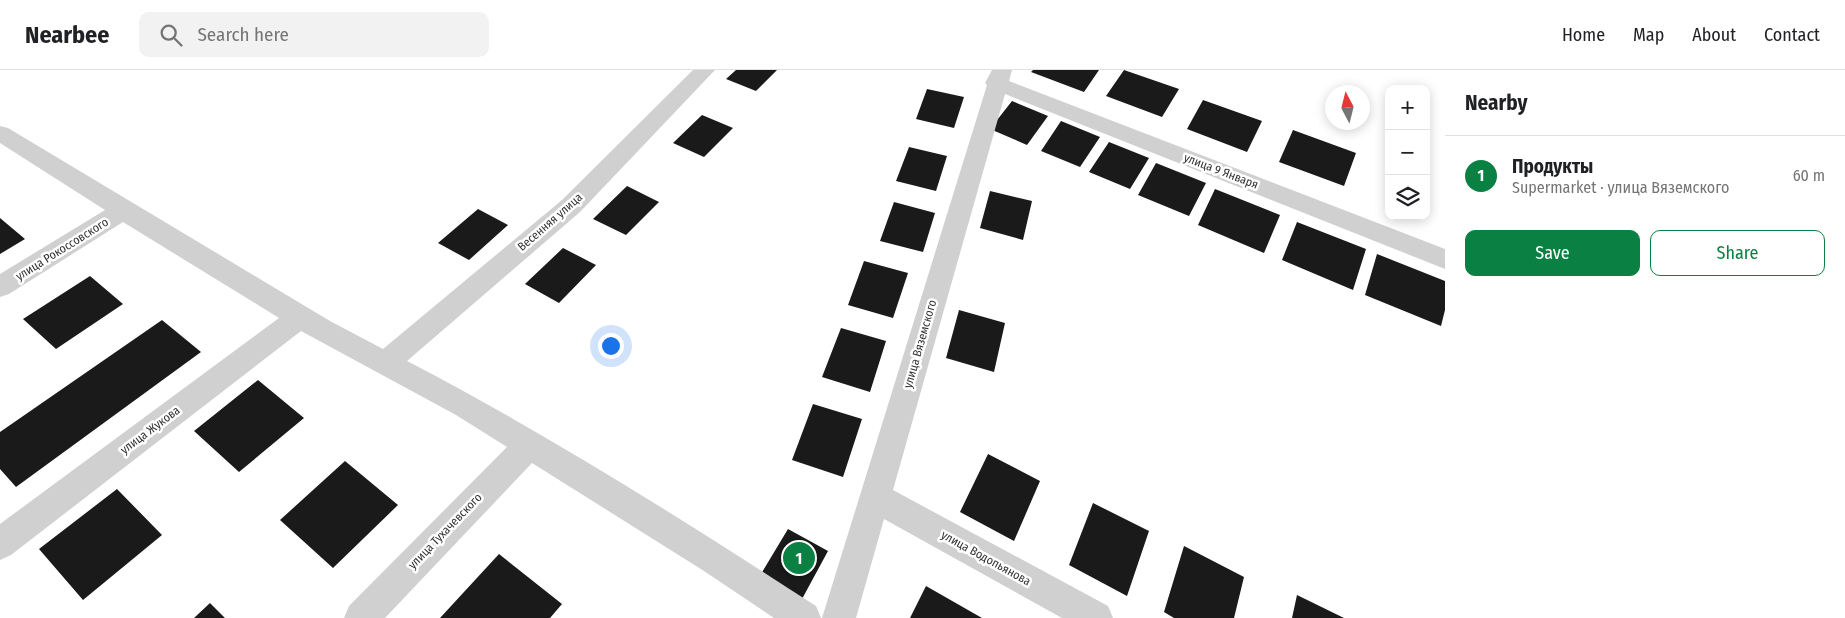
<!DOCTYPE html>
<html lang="en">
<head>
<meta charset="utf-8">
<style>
	:root { --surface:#fff; --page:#f2f2f2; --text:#202124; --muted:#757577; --line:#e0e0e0; --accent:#0b8043 }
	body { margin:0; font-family:"Fira Sans Condensed",sans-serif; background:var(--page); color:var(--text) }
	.controls { position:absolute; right:15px; top:15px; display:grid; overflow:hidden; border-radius:10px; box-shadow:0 2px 12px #0003 }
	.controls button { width:45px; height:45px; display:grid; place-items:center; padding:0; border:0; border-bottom:1px solid var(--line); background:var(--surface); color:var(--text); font:25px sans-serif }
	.compass { position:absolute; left:1325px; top:15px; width:45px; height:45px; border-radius:50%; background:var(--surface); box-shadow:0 2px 12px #0003; rotate:353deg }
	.you { position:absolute; left:610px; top:275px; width:18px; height:18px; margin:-12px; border:4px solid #fff; border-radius:50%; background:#1a73e8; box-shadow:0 0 0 8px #1a73e833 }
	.badge { display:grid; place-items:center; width:32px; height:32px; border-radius:50%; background:var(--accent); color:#fff; font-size:16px; font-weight:700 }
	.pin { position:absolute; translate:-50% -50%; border:2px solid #fff; box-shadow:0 1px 5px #0006 }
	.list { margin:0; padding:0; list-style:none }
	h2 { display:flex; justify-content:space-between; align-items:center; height:65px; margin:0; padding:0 20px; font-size:21px }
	h2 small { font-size:16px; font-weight:400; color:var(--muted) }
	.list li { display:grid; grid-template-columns:32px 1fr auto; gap:15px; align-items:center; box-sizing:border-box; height:80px; padding:0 20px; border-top:1px solid var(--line) }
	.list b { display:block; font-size:19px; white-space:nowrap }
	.list p { margin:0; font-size:16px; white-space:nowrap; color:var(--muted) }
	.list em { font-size:16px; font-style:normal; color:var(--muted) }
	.actions { display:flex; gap:10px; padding:15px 20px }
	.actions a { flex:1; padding:11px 0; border:1px solid var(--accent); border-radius:10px; text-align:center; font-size:18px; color:var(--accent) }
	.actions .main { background:var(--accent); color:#fff }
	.icon { flex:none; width:28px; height:28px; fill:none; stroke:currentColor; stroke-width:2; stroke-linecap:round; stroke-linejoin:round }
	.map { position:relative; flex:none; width:1445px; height:548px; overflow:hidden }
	header { display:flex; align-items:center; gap:30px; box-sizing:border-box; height:70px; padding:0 25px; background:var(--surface); border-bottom:1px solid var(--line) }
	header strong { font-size:24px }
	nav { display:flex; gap:28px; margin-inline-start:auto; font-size:18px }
	.search { width:350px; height:45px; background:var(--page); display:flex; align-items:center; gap:12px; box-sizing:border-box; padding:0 18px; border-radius:10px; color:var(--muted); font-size:19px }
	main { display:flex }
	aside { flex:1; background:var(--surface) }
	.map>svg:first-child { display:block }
</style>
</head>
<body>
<header>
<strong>Nearbee</strong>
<div class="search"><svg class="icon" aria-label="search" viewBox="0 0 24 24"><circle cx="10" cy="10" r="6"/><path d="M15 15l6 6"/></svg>Search here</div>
<nav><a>Home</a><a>Map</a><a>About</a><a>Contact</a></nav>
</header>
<main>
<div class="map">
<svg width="1445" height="548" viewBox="0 0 1445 548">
	<rect width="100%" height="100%" fill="#fff"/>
	<path fill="#1a1a1a" d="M736 0H777L756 21 726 9Z
		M1033 0H1099L1084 22 1031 2Z
		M1124 0 1179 19 1162 47 1106 26Z
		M927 19 964 27 954 58 916 49Z
		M1203 30 1262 51 1247 82 1187 59Z
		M1012 31 1048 46 1027 75 990 59Z
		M702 45 733 58 704 87 673 73Z
		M1061 51 1100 67 1080 97 1041 81Z
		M1293 60 1356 83 1344 116 1279 92Z
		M1109 72 1149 88 1130 119 1089 102Z
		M909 77 947 86 936 121 896 111Z
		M1156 93 1206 113 1189 146 1138 125Z
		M627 116 659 132 626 165 593 149Z
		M1215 119 1280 145 1264 183 1198 155Z
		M990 121 1032 131 1023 170 980 158Z
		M894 132 935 143 923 182 880 171Z
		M478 139 508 155 469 190 438 173Z
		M0 148 25 169 0 184Z
		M1297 152 1366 179 1353 220 1282 190Z
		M563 178 596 195 559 233 525 214Z
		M1377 184 1445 211V240L1441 256 1365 225Z
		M864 191 908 203 893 248 848 235Z
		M90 206 123 234 56 279 23 249Z
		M959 240 1005 253 994 302 946 288Z
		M162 250 201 282 16 417 0 399V362Z
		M841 258 886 271 870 322 822 307Z
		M258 310 304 348 239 402 194 361Z
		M813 334 862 349 843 407 792 390Z
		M988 384 1040 411 1014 471 960 442Z
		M345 391 398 435 333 498 280 450Z
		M117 419 162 465 83 530 39 479Z
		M1093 433 1149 461 1127 526 1069 495Z
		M788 459 828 481 802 529 761 504Z
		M1184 476 1244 507 1234 548H1174L1164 542Z
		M499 484 562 534 550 548H440Z
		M926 516 982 548H910Z
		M1297 525 1344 548H1292Z
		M210 533 225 548H194Z"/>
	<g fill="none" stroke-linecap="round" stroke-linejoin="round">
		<path fill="#d0d0d0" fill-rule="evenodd" d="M693 0H715L580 142 407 291C548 364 683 450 816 536L821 548H774L704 501 532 393 385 548H344L349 536 507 377 456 345 301 261 11 485 0 490V454L279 248 123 152 9 224 0 227V204L105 140 0 73V56L8 58 330 251 383 279 562 130Z
			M992 0H1012L1009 11 1445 179V199L1005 24 893 420 1108 536 1113 548H1062L884 449 856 548H822L987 15 985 13Z"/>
	</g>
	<g text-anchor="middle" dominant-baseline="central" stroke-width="5" stroke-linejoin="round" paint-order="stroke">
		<g font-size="12" fill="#333" stroke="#fff">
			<text transform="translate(1221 101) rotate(21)">улица 9 Января</text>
			<text transform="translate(550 152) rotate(-41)">Весенняя улица</text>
			<text transform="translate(62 179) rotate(-32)">улица Рокоссовского</text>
			<text transform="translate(920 274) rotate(-74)">улица Вяземского</text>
			<text transform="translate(150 360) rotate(-37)">улица Жукова</text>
			<text transform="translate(445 461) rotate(-46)">улица Тухачевского</text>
			<text transform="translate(986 488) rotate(29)">улица Водопьянова</text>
		</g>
	</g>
</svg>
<div class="controls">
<button>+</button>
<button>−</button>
<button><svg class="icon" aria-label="layers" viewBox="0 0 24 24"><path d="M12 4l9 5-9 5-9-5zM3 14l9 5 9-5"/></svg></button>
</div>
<svg class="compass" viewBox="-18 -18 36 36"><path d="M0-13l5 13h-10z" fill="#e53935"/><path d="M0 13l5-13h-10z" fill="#757577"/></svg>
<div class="you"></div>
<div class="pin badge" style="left:799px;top:488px">1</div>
</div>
<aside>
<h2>Nearby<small></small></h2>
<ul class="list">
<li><span class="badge">1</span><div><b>Продукты</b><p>Supermarket · улица Вяземского</p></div><em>60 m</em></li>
</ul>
<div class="actions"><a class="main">Save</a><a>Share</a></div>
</aside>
</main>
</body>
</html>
